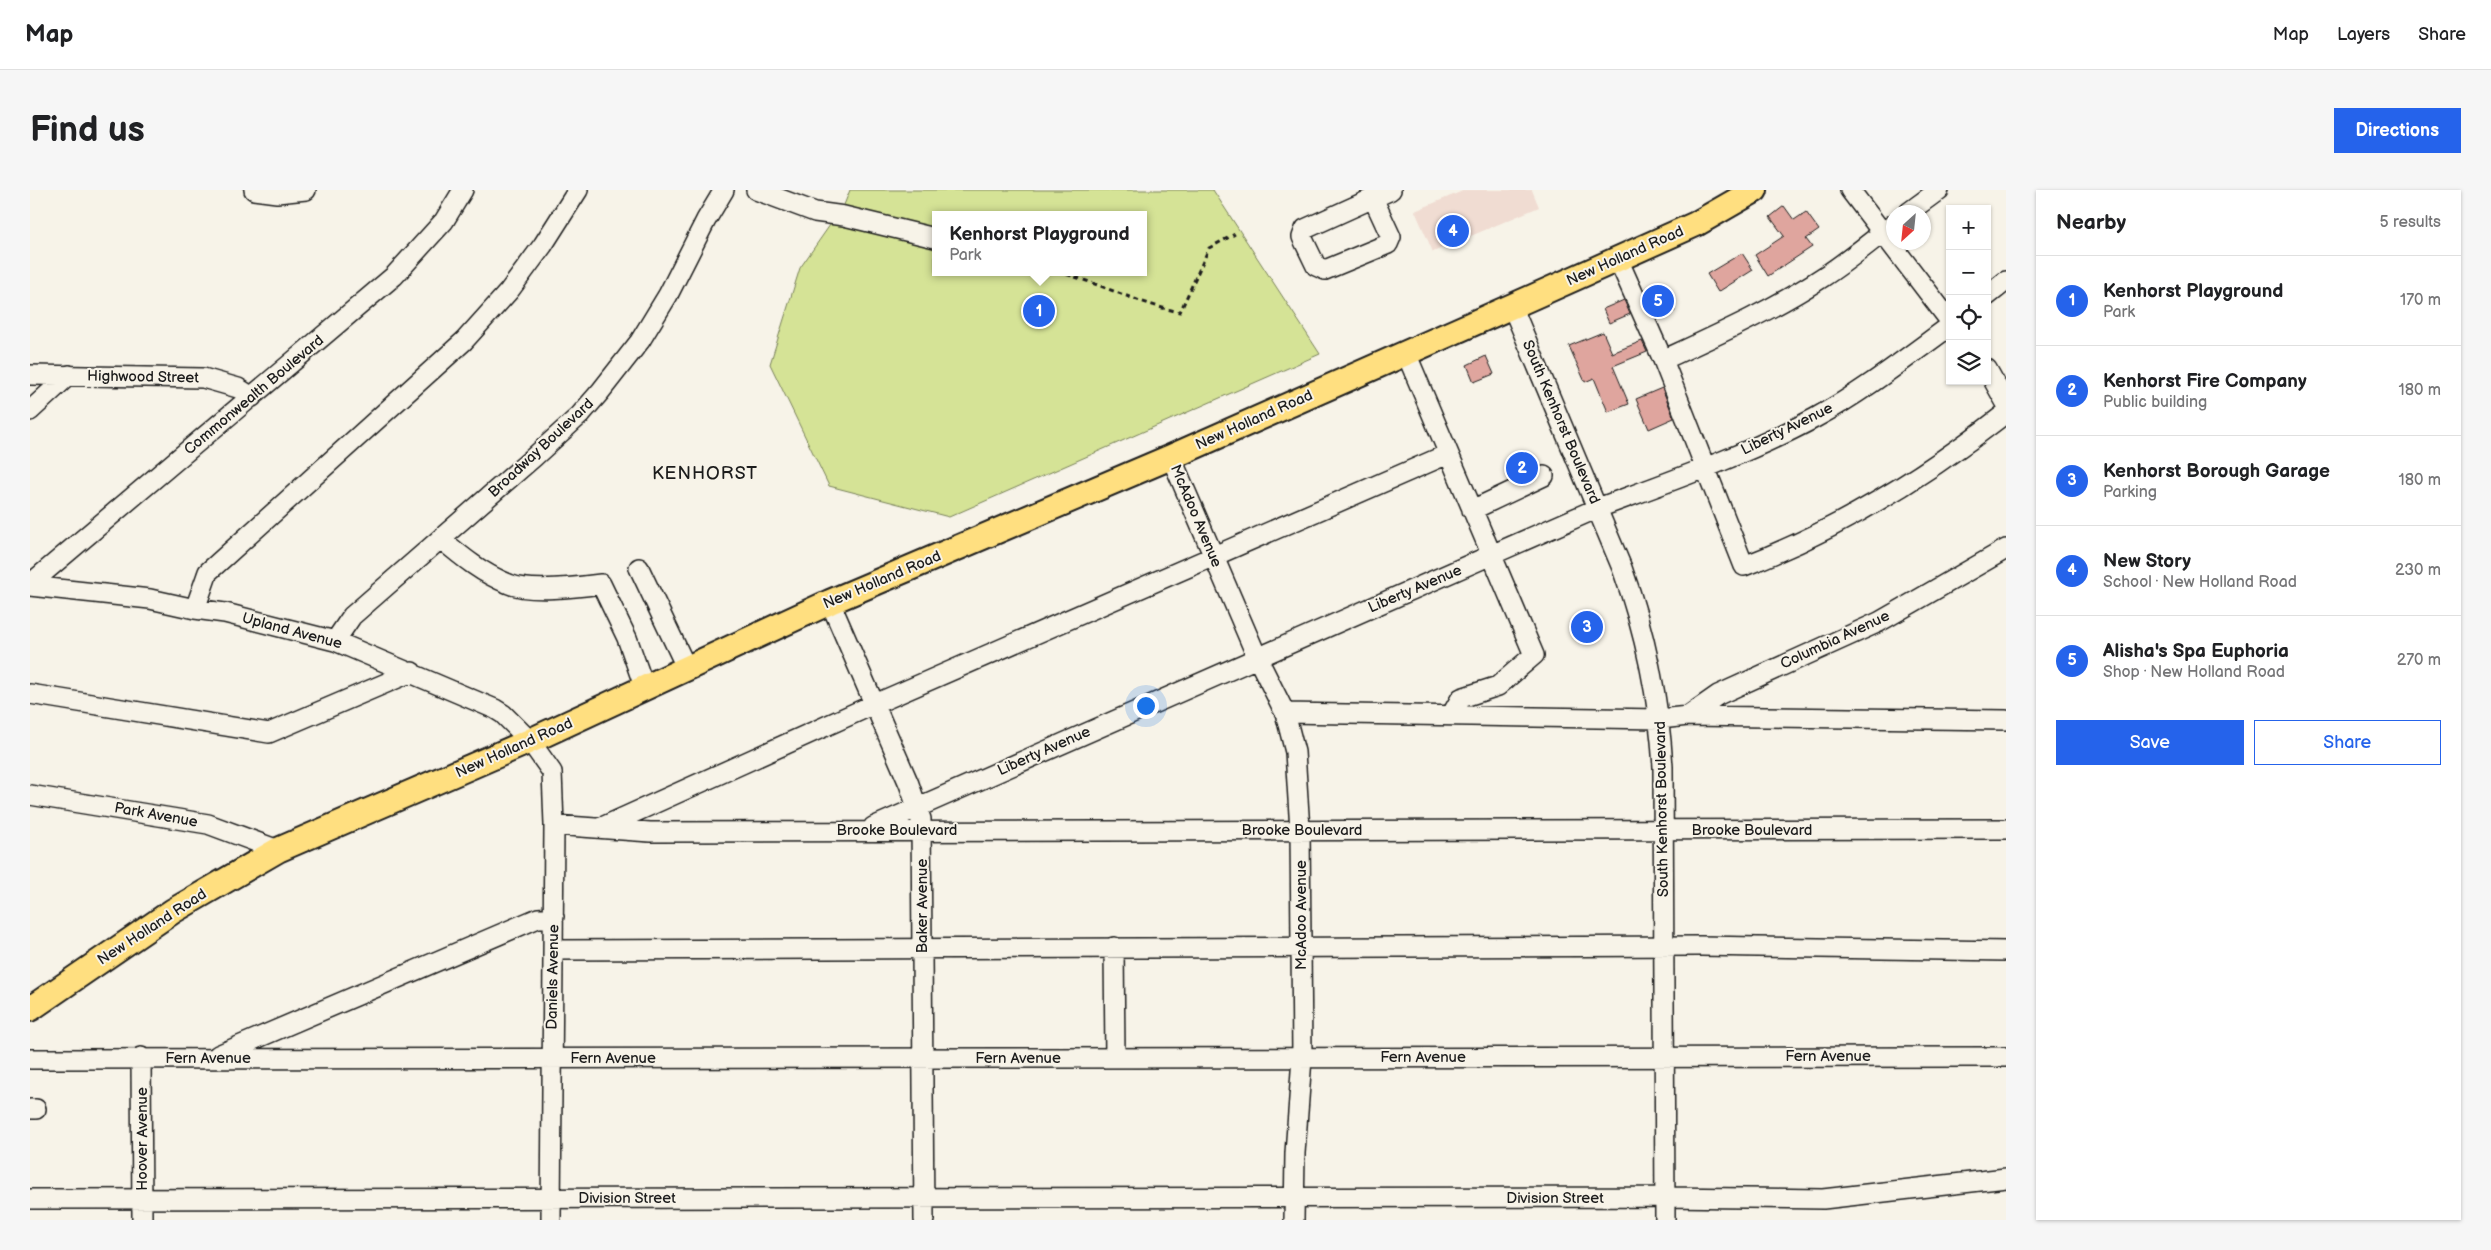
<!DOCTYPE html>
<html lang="en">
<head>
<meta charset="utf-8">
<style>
	:root { --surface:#fff; --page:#f6f6f6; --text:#202124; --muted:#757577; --line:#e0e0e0; --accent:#2563eb }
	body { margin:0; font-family:"Balsamiq Sans",sans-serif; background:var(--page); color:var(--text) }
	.controls { position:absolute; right:15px; top:15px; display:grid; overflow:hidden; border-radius:0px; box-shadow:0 1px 4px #0004 }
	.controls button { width:45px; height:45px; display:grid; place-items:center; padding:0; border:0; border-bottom:1px solid var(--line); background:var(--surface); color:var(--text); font:25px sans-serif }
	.compass { position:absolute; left:1856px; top:15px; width:45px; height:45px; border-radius:50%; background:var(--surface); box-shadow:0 1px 4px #0004; rotate:207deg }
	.you { position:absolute; left:1115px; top:515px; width:18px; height:18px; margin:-12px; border:4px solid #fff; border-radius:50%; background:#1a73e8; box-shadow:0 0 0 8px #1a73e833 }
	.badge { display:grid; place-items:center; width:32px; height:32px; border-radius:50%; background:var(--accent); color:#fff; font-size:16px; font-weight:700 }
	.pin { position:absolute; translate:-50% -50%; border:2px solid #fff; box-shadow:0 1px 5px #0006 }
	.popup { position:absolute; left:902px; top:21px; width:215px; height:65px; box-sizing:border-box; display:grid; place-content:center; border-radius:0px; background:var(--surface); filter:drop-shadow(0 1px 4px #0005); font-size:16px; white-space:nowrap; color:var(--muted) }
	.popup b { font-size:19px; color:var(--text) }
	.popup::after { content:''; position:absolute; left:50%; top:100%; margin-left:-10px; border:10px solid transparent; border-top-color:var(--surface) }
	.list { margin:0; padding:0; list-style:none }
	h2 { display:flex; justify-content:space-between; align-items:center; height:65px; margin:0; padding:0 20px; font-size:21px }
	h2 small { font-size:16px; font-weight:400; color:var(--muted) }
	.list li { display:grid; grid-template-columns:32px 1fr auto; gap:15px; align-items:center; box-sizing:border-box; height:90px; padding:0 20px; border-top:1px solid var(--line) }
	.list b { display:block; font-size:19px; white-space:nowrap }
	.list p { margin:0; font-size:16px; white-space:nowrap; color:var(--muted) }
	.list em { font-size:16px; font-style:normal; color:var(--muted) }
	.actions { display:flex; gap:10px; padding:15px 20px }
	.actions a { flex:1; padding:11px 0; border:1px solid var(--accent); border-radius:0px; text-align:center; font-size:18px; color:var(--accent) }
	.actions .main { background:var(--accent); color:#fff }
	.icon { flex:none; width:28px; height:28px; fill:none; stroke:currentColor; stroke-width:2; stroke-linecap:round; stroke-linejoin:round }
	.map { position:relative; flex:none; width:1976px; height:1030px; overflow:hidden; border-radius:0px }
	header { display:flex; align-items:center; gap:30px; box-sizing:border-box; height:70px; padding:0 25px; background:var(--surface); border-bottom:1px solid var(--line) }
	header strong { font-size:24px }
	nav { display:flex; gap:28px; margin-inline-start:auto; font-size:18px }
	.intro { display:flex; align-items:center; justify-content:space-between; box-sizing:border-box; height:120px; padding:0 30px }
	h1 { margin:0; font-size:35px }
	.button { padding:12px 22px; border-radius:0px; background:var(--accent); color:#fff; font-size:18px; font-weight:700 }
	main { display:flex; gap:30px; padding:0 30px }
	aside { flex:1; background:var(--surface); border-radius:0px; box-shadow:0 1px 4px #0004 }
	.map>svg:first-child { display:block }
</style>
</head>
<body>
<header>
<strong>Map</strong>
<nav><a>Map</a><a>Layers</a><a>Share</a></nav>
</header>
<div class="intro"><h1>Find us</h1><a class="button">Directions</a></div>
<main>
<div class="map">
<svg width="1976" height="1030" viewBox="0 0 1976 1030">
	<rect width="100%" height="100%" fill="#f7f3e8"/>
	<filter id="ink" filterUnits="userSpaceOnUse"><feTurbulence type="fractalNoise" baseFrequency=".02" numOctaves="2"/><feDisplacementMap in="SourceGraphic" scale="10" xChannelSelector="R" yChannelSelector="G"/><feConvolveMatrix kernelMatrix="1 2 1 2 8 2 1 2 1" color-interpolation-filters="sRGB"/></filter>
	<g filter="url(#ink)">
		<path fill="#f0dcd2" d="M1435 0H1502L1509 17 1403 62 1385 21Z"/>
		<path fill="#d5e396" stroke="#788059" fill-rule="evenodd" d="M820 0H1183L1290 164 919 327 799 296 740 174 770 78 814 15ZM905 25H1113V82H905Z"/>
		<path fill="#dfa59e" stroke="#1c1c1c" d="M1754 16 1764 30 1776 22 1789 40 1776 49 1782 57 1738 86 1725 65 1754 46 1740 27Z
			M1712 63 1723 80 1688 102 1677 84Z
			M1632 92 1645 121 1627 129 1614 100Z
			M1594 110 1600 124 1579 133 1573 119Z
			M1573 142 1582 163 1612 151 1617 162 1583 176 1599 214 1578 222 1564 188 1555 192 1539 156Z
			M1456 166 1464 184 1444 192 1437 175Z
			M1632 198 1644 228 1619 239 1606 209Z"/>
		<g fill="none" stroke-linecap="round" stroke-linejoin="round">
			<defs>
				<path id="minor" d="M224 0 247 3 276 0
					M726 0 785 22 814 26 905 48
					M1820 0 1920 131
					M1343 8 1361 47 1358 54 1295 80 1286 76 1272 47 1275 39 1361 0
					M1879 22 1909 0
					M1588 69 1633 170 1714 376C1808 340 1897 285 1976 223
					M1957 106 1976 91
					M1482 116 1592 378C1615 442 1629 509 1633 577L1635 1030
					M1376 163 1504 465 1468 496 1431 508 1422 524
					M1633 170C1687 145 1743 120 1793 87 1818 71 1840 52 1864 34
					M1957 179 1976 213
					M0 185 173 188 208 198 222 207
					M0 221 39 185
					M1141 267 1227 467 1255 523 1265 562 1270 640 1272 868 1265 963 1264 1030
					M1442 320 1514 286
					M411 349C432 367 453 384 479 394 500 403 548 397 571 394L597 448 615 499
					M609 378 657 479
					M0 394 364 86 414 31 433 0
					M0 396 120 409 165 419 195 423 305 451 465 519 473 524 500 551 522 582 524 635 521 1030
					M800 412 879 594 891 629 894 1030
					M165 419 178 382 434 151 479 101 513 55 548 0
					M305 451 322 426 504 267 550 225 570 202 610 151 638 105 676 30 694 0
					M0 504 239 543 382 482
					M1255 523 1630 529 1658 526 1976 530
					M1658 526 1688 505 1849 432 1976 359
					M0 605 178 634 248 660
					M524 635 620 642 1976 639
					M843 637 1568 318C1641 291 1716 265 1785 228 1833 202 1876 168 1920 136
					M570 638 838 517 1418 264
					M1084 757 1085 868
					M524 760 1671 756 1976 761
					M188 865 508 728 524 727
					M111 867 112 1030
					M0 869 1976 867
					M0 919H6
					M0 1009 1634 1007 1793 1009 1976 988"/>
				<path id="major" d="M0 819 143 721 248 660 500 551 800 412 1141 267 1505 106 1666 34 1725 0"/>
			</defs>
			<use href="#minor" stroke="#1c1c1c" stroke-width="22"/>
			<use href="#major" stroke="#1c1c1c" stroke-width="28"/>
			<path stroke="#1c1c1c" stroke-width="3" stroke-dasharray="5 4" stroke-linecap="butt" d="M1028 82C1070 93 1108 114 1150 122L1179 58 1205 44"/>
			<use href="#minor" stroke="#f7f3e8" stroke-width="19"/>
			<use href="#major" stroke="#ffdf80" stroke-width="24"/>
		</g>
	</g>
	<g text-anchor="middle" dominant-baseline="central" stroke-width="4" stroke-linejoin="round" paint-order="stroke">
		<g font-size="15" fill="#1c1c1c" stroke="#f7f3e8">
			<text transform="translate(1595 66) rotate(-24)">New Holland Road</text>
			<text transform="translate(113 187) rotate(1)">Highwood Street</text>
			<text transform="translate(224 205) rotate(-40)">Commonwealth Boulevard</text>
			<text transform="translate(1224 230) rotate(-24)">New Holland Road</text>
			<text transform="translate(1531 232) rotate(67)">South Kenhorst Boulevard</text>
			<text transform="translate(1757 239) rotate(-26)">Liberty Avenue</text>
			<text transform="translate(511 258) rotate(-43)">Broadway Boulevard</text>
			<text transform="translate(1166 326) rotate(67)">McAdoo Avenue</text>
			<text transform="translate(852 390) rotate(-23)">New Holland Road</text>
			<text transform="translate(1385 399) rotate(-23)">Liberty Avenue</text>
			<text transform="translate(262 441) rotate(15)">Upland Avenue</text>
			<text transform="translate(1805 450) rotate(-25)">Columbia Avenue</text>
			<text transform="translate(484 558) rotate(-24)">New Holland Road</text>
			<text transform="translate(1014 561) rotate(-24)">Liberty Avenue</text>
			<text transform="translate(1632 619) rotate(-91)">South Kenhorst Boulevard</text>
			<text transform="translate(126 625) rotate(10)">Park Avenue</text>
			<text x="867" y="640">Brooke Boulevard</text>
			<text x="1272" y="640">Brooke Boulevard</text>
			<text x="1722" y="640">Brooke Boulevard</text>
			<text transform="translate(892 716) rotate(-90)">Baker Avenue</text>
			<text transform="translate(1271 725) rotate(-90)">McAdoo Avenue</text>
			<text transform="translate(122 737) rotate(-33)">New Holland Road</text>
			<text transform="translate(523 787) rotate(-89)">Daniels Avenue</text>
			<text x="1798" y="866">Fern Avenue</text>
			<text x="1393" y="867">Fern Avenue</text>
			<text x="178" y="868">Fern Avenue</text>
			<text x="583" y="868">Fern Avenue</text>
			<text x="988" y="868">Fern Avenue</text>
			<text transform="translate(112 949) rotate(-90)">Hoover Avenue</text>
			<text x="597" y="1008">Division Street</text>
			<text x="1525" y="1008">Division Street</text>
		</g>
		<g font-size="18" letter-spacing="1" fill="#1c1c1c" stroke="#f7f3e8">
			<text x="675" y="283">KENHORST</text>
		</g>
	</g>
</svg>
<div class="controls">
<button>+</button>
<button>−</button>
<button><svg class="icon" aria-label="locate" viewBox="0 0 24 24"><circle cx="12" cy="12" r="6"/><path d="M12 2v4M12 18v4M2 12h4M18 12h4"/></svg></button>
<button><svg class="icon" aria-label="layers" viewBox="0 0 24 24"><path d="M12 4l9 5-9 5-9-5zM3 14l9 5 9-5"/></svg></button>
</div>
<svg class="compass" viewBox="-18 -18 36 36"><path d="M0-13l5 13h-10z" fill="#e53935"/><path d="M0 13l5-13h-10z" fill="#757577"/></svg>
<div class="you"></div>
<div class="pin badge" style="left:1009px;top:121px">1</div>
<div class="popup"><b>Kenhorst Playground</b>Park</div>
<div class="pin badge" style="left:1492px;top:278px">2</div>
<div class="pin badge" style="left:1557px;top:437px">3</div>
<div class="pin badge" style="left:1423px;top:41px">4</div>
<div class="pin badge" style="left:1628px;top:111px">5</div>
</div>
<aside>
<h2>Nearby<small>5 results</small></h2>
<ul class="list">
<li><span class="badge">1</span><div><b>Kenhorst Playground</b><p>Park</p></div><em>170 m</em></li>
<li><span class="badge">2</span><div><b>Kenhorst Fire Company</b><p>Public building</p></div><em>180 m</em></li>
<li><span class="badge">3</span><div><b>Kenhorst Borough Garage</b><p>Parking</p></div><em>180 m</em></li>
<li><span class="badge">4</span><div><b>New Story</b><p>School · New Holland Road</p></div><em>230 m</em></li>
<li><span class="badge">5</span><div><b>Alisha's Spa Euphoria</b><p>Shop · New Holland Road</p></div><em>270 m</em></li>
</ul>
<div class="actions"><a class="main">Save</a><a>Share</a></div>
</aside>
</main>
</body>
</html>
